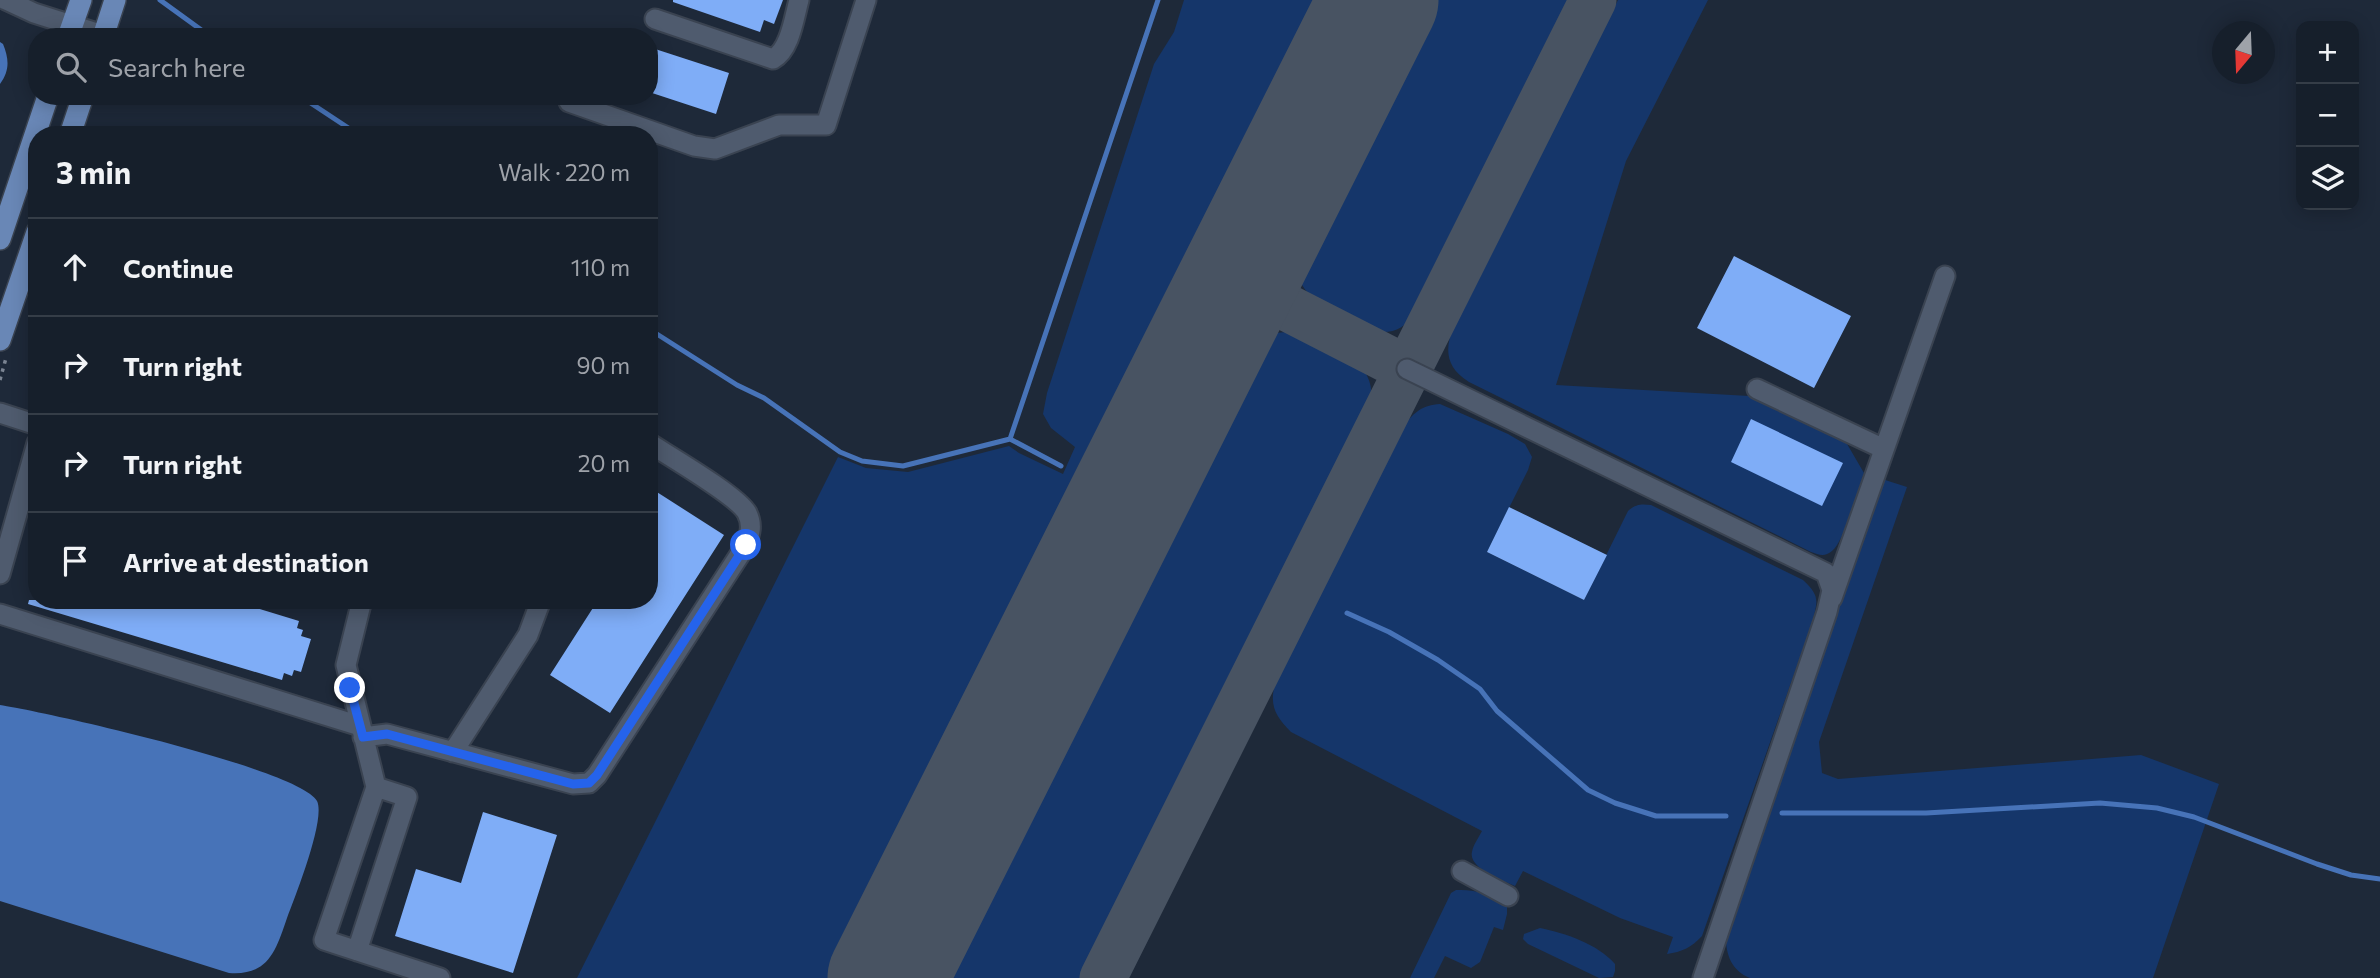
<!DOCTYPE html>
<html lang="en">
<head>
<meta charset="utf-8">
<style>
	:root { --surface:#161f2b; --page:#232c37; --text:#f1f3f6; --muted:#9ea2a9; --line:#353d47 }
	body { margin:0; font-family:Commissioner,sans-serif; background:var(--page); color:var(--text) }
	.controls { position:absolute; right:21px; top:21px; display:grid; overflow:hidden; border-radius:14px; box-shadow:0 4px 18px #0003 }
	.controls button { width:63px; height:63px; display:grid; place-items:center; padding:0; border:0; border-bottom:2px solid var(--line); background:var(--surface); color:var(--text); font:35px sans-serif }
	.compass { position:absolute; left:2212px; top:21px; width:63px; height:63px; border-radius:50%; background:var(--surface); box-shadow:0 4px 18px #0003; rotate:199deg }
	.stop { position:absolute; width:21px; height:21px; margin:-16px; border:5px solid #2563eb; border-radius:50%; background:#fff }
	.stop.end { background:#2563eb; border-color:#fff; box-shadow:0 2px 7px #0008 }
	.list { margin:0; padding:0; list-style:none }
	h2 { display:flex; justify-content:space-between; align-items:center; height:91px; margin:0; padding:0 28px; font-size:30px }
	h2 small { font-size:23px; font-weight:400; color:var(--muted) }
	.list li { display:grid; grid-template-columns:46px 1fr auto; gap:21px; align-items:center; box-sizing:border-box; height:98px; padding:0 28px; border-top:2px solid var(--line) }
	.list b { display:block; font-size:26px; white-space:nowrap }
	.list em { font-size:23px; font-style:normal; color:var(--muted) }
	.icon { flex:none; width:38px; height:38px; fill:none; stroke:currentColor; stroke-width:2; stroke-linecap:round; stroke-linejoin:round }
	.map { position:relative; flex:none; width:2380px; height:978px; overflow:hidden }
	.search { position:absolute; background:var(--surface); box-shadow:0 4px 18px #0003; left:28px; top:28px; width:630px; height:77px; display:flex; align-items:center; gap:18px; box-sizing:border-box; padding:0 24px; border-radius:28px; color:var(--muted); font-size:26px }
	.panel { position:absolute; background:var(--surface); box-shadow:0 4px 18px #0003; left:28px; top:126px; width:630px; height:483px; border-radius:28px }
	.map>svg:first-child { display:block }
</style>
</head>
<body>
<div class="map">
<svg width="2380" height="978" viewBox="0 0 2380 978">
	<rect width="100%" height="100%" fill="#1e2939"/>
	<path fill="#15366a" d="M1184 0H1347L857 978H577L838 457 866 468 908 472 1009 446 1019 453 1063 474 1075 447 1051 428 1043 414 1047 393 1154 64 1174 32Z
		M1413 0H1570L1414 314C1406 326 1397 332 1383 332 1368 332 1330 311 1318 302 1308 295 1299 283 1296 271 1291 254 1296 239 1301 223Z
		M1618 0H1708L1626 161 1556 385 1749 396 1810 418 1843 437 1864 473C1858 490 1844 542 1832 551 1825 557 1819 555 1811 552L1469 382C1433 360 1452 330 1465 300Z
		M1289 332C1321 340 1377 358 1371 399L1267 613 1229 700 1091 978H925L1229 368C1248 339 1255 334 1289 332Z
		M1440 404 1508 434 1525 444 1532 457 1528 470 1487 552 1584 600 1628 511C1636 504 1641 504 1651 505L1803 580C1820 596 1818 600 1812 623L1702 936C1692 947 1682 952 1667 954L1673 937 1620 918 1523 871 1515 886C1503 881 1468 868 1472 852 1473 845 1479 837 1482 831L1291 732C1276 717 1269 706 1275 684L1404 425C1415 412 1422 405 1440 404Z
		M1882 479 1907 487 1819 742 1822 773 1838 779 2141 755 2219 784 2153 978H1750C1730 970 1725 952 1726 932Z
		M1456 890C1475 889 1492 894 1507 907V914L1503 930 1494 927 1480 962 1471 968 1445 956 1434 978H1410L1451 893Z
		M1540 928C1565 933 1598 944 1615 964V971L1613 977 1599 978 1528 944 1523 939 1524 934Z"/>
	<path fill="#4773b8" d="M0 42 3 44C9 59 10 70 0 84Z
		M0 705C46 712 300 769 317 801 326 819 295 897 287 918 276 950 269 976 229 973L0 901Z"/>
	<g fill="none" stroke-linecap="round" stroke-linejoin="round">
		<path stroke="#4773b8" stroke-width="5" d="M160 0 211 37
			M300 96 359 135
			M649 329 737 385 764 398 840 452 862 461 903 466 1010 439 1061 466
			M1010 439 1158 0
			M1347 613 1389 632 1438 660 1480 689 1497 711 1588 790 1615 803 1656 816H1726
			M1782 813H1926L2100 803 2157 808 2194 817 2317 864 2351 875 2380 879"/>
		<path stroke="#485362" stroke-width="47" d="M1237 282 1407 369
			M1103 978 1593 0"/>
		<path stroke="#485362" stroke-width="119" d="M887 978 1379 0"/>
	</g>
	<path fill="#7fadf7" d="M673 0H783L774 24 764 20 760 32 673 2Z
		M649 47 729 73 716 114 649 92Z
		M1734 256 1851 316 1814 388 1697 328Z
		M1751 419 1843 463 1822 506 1731 462Z
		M649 487 724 535 610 713 550 675 598 600H649Z
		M1509 507 1607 555 1584 600 1487 552Z
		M29 600H230L299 621 297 628 303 630 301 636 311 639 301 672 294 670 292 676 284 673 282 680 28 604Z
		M483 812 557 835 513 973 395 936 416 869 461 883Z"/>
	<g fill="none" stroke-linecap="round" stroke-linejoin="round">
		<defs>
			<path id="minor" d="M6 0 34 13 103 35
				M655 19 773 59C790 50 794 18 799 0
				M569 102 694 146 715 149 779 125H826L866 0
				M1407 369 1826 573 1832 590 1827 612 1703 978
				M1757 389 1884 449
				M0 413 37 425
				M0 574 37 443
				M1832 598 1945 276
				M362 600 346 665 376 787 324 940 440 978
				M0 614 360 726
				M363 737 387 734 573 784 589 783 597 775 746 545C750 534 753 525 747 513 738 496 669 456 649 443
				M453 752 528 635 541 600
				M1462 871 1508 896
				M357 951 407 797 376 787"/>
			<path id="major" d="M68 37 81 0
				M103 37 115 0
				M70 135 83 96
				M0 239 48 96
				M0 340 37 232"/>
		</defs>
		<use href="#minor" stroke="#3a4351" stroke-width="23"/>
		<use href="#major" stroke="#3a4351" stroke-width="24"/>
		<path stroke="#7b8492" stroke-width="3.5" stroke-dasharray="3.5 5" stroke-linecap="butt" d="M0 380 6 358"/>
		<use href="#minor" stroke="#4f5b6e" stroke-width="19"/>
		<use href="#major" stroke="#6987b6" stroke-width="21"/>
	</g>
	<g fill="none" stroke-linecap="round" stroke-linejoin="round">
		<path stroke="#2563eb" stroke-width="9" d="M350 688 363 737 387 734 573 784 589 783 597 775 746 545"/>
	</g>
</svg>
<div class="controls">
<button>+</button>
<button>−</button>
<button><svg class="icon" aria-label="layers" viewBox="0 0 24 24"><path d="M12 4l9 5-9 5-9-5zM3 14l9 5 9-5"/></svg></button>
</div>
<svg class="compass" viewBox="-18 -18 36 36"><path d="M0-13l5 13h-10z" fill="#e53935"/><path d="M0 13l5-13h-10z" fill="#9ea2a9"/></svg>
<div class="stop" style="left:746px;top:545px"></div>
<div class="stop end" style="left:350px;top:688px"></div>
<div class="search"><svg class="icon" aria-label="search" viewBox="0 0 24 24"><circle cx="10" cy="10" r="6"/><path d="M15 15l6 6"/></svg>Search here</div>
<section class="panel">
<h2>3 min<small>Walk · 220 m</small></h2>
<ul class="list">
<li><svg class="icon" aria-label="ahead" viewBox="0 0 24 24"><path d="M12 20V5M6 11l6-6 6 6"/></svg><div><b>Continue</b></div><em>110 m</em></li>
<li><svg class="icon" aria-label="right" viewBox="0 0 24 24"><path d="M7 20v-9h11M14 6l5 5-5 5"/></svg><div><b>Turn right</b></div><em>90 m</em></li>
<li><svg class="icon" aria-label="right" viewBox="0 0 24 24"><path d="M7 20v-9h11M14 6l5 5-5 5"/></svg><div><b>Turn right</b></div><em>20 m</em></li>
<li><svg class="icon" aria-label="arrive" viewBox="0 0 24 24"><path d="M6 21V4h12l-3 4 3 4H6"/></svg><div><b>Arrive at destination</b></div></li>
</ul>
</section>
</div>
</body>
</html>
